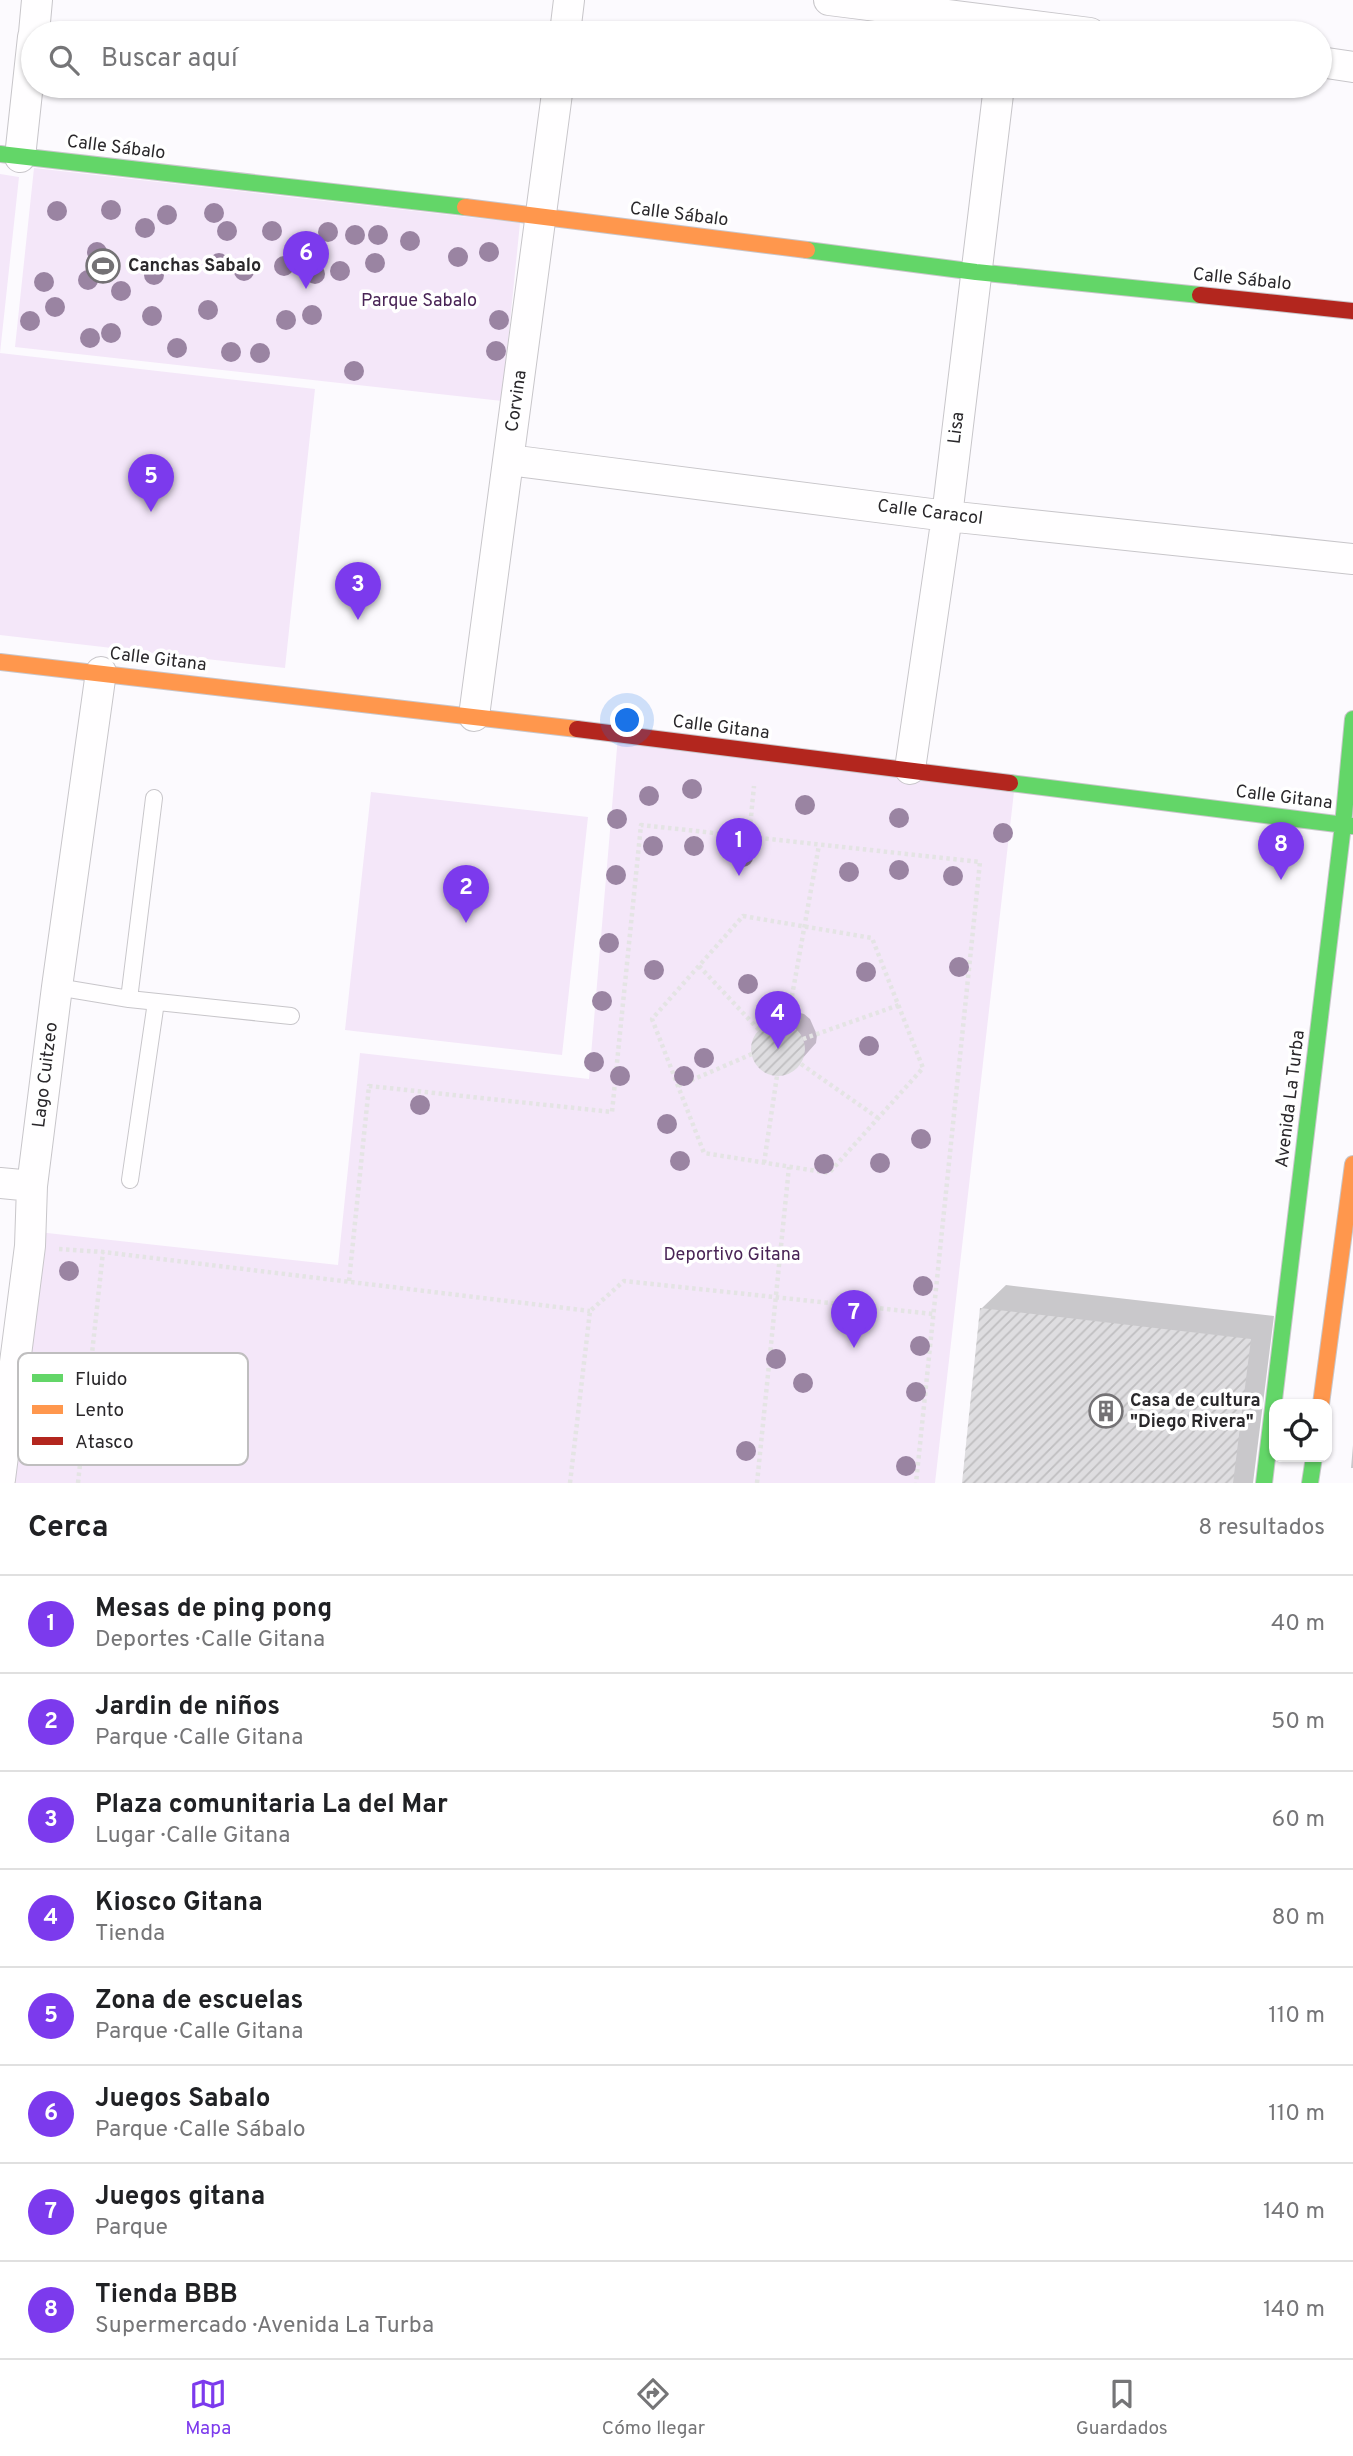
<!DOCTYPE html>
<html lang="es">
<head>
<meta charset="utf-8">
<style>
	:root { --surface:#fff; --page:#f2f2f2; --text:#202124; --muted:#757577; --line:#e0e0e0; --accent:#7c3aed }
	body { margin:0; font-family:Overpass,sans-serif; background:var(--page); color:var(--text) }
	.controls { position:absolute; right:21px; bottom:21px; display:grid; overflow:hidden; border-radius:14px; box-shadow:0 2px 5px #0004 }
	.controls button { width:63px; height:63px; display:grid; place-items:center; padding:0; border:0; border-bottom:2px solid var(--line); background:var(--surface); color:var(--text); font:35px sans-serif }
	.you { position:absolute; left:628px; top:721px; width:24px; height:24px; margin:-18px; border:5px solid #fff; border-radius:50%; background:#1a73e8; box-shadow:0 0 0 10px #1a73e833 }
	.badge { display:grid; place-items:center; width:46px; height:46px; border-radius:50%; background:var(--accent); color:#fff; font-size:23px; font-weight:700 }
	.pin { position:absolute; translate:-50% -58px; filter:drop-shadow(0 2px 4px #0008) }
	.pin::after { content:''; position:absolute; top:37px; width:24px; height:21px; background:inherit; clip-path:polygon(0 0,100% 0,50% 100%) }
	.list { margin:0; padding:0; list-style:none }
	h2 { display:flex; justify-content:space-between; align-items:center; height:91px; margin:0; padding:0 28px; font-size:30px }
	h2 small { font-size:23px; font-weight:400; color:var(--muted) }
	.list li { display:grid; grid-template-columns:46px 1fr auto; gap:21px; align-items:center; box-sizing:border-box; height:98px; padding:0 28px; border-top:2px solid var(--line) }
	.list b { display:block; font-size:26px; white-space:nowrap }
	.list p { margin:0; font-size:23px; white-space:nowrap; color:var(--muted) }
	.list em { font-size:23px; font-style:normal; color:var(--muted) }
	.icon { flex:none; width:38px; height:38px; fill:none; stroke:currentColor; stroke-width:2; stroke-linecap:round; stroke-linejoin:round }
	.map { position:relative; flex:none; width:1353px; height:1483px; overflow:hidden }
	.search { position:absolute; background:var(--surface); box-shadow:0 2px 5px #0004; left:21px; right:21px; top:21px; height:77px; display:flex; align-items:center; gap:18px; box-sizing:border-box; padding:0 24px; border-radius:38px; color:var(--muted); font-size:26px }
	.sheet { height:875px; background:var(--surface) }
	nav { display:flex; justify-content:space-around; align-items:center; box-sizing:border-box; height:98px; border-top:2px solid var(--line); background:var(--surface); font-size:19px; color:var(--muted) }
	nav a { display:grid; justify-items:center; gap:4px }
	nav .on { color:var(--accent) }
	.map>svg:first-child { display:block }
</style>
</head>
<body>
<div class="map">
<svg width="1353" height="1483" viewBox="0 0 1353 1483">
	<defs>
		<pattern id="building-hatch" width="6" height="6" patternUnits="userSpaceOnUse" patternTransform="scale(1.75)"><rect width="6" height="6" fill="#dedde0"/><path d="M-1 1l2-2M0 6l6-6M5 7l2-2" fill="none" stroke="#bfbec0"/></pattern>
	</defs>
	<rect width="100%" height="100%" fill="#fcfafe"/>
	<path fill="#f4e7f9" d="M34 168 520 223 502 401 15 347Z
		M0 174 19 177 0 353 315 389 285 668 0 635Z
		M618 736 1015 783 935 1483H0L20 1230 338 1265 360 1053 589 1079Z
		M371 792 588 817 562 1055 345 1030Z"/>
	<path fill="#0003" d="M793 1011 804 1014 810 1019 817 1035 816 1043 793 1069 777 1074 762 1068 757 1062 753 1050 756 1038 773 1018 780 1014Z
		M1006 1285 1274 1316 1253 1483H964L982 1308Z
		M1353 1445V1468H1351Z"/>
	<path fill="url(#building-hatch)" d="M751 1049a27 27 0 1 1 54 0a27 27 0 1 1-54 0Z
		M980 1308 1251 1339 1233 1483H962Z"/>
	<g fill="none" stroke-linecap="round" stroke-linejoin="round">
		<defs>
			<path id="lane" d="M57 987 129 999 291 1016
				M129 999 154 798
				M130 1180 156 1002"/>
			<path id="street" d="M829 0 1090 33
				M34 33 37 0
				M565 33 569 0
				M1320 62 1353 67
				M20 157 33 37
				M509 460 947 516 1353 559
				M474 716 558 86
				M910 769 947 516 999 86
				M0 1183 32 1186
				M0 1479 30 1246 32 1186 57 987 101 672"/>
			<path id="fast" d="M0 154 465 207
				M807 250 976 272 1200 295
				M1010 783 1353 826
				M1264 1483 1343 825 1353 719
				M1310 1483 1314 1457"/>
			<path id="slow" d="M465 207 807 250
				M0 662 577 729
				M1321 1404 1353 1164"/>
			<path id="jam" d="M1200 295 1353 311
				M577 729 1010 783"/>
		</defs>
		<use href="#lane" stroke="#c8c6ca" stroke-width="18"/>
		<use href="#street" stroke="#c8c6ca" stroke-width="32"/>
		<use href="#fast" stroke="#c8c6ca" stroke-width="18"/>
		<use href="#slow" stroke="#c8c6ca" stroke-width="18"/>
		<use href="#jam" stroke="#c8c6ca" stroke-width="18"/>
		<path stroke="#e4e4e4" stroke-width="4.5" stroke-dasharray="3.5 3.5" stroke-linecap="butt" d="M749 837 754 786
			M743 916 872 938 923 1068 829 1173 704 1153 652 1019Z
			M699 966 759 1030
			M787 1024 819 845
			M803 1039 899 1005
			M801 1064 878 1118
			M678 1086 752 1054
			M764 1163 777 1076
			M59 1249 103 1252 590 1311
			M349 1281 369 1086 612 1112 641 825 980 862 916 1483
			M78 1483 103 1252
			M570 1483 590 1311 624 1281 933 1314
			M757 1483 789 1167"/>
		<use href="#lane" stroke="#fffeff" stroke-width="16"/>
		<use href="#street" stroke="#fffeff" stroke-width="30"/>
		<use href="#fast" stroke="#63d668" stroke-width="16"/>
		<use href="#slow" stroke="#ff974d" stroke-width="16"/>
		<use href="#jam" stroke="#b3261e" stroke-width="16"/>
	</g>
	<g fill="#9a84a2">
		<circle cx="111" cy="210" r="10"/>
		<circle cx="57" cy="211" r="10"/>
		<circle cx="214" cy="213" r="10"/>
		<circle cx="167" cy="215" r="10"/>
		<circle cx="145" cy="228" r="10"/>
		<circle cx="227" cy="231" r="10"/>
		<circle cx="272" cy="231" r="10"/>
		<circle cx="328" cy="232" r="10"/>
		<circle cx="355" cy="235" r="10"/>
		<circle cx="378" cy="235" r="10"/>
		<circle cx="410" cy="241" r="10"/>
		<circle cx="97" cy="252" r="10"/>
		<circle cx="489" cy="252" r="10"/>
		<circle cx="458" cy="257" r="10"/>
		<circle cx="219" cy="263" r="10"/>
		<circle cx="375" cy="263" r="10"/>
		<circle cx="284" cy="266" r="10"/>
		<circle cx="244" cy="271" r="10"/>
		<circle cx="340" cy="271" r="10"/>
		<circle cx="315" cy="274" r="10"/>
		<circle cx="154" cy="275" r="10"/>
		<circle cx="88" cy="280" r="10"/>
		<circle cx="44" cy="282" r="10"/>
		<circle cx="121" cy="291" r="10"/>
		<circle cx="55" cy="307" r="10"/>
		<circle cx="208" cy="310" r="10"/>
		<circle cx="312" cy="315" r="10"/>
		<circle cx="152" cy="316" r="10"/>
		<circle cx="286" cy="320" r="10"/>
		<circle cx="499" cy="320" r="10"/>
		<circle cx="30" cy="321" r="10"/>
		<circle cx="111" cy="333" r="10"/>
		<circle cx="90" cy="338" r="10"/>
		<circle cx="177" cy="348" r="10"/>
		<circle cx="496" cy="351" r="10"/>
		<circle cx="231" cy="352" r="10"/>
		<circle cx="260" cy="353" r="10"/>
		<circle cx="354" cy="371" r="10"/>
		<circle cx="692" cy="789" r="10"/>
		<circle cx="649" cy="796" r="10"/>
		<circle cx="805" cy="805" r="10"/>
		<circle cx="899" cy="818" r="10"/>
		<circle cx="617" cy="819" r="10"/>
		<circle cx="1003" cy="833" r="10"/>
		<circle cx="653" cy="846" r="10"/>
		<circle cx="694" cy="846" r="10"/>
		<circle cx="743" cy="857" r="10"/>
		<circle cx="899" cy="870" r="10"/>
		<circle cx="849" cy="872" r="10"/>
		<circle cx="616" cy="875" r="10"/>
		<circle cx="953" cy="876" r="10"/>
		<circle cx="609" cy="943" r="10"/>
		<circle cx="959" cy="967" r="10"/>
		<circle cx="654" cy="970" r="10"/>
		<circle cx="866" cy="972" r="10"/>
		<circle cx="748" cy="984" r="10"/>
		<circle cx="602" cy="1001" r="10"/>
		<circle cx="869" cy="1046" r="10"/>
		<circle cx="704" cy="1058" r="10"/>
		<circle cx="594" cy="1062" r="10"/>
		<circle cx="620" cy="1076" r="10"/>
		<circle cx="684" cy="1076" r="10"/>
		<circle cx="420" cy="1105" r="10"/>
		<circle cx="667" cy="1124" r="10"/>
		<circle cx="921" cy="1139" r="10"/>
		<circle cx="680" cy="1161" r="10"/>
		<circle cx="880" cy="1163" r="10"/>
		<circle cx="824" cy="1164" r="10"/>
		<circle cx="69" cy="1271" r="10"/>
		<circle cx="923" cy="1286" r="10"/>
		<circle cx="920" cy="1346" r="10"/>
		<circle cx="776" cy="1359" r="10"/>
		<circle cx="803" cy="1383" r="10"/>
		<circle cx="916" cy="1392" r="10"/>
		<circle cx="746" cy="1451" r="10"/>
		<circle cx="906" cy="1466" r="10"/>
	</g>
	<defs>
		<symbol id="stadium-ring" viewBox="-11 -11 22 22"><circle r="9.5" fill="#fff" stroke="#747275" stroke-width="1.5"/><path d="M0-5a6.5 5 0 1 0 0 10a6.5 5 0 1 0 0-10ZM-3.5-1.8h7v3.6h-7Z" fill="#747275"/></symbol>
		<symbol id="building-ring" viewBox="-11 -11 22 22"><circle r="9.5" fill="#fff" stroke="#747275" stroke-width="1.5"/><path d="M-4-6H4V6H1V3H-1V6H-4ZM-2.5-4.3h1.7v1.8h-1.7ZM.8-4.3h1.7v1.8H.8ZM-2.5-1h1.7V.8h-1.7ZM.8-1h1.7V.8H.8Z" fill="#747275"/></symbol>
	</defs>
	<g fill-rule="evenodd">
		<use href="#stadium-ring" x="84" y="247" width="38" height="38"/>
		<use href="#building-ring" x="1087" y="1392" width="38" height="38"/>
	</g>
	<g text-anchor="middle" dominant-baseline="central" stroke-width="7" stroke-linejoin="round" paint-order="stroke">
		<g font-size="18" fill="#2a282b" stroke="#fff">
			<text transform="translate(116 148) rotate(7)">Calle Sábalo</text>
			<text transform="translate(679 215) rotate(7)">Calle Sábalo</text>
			<text transform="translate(1242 280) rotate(6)">Calle Sábalo</text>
			<text transform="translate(517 401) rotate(-82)">Corvina</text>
			<text transform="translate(957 428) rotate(-83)">Lisa</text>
			<text transform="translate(930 513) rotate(7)">Calle Caracol</text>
			<text transform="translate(158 660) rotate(7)">Calle Gitana</text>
			<text transform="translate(721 728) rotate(7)">Calle Gitana</text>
			<text transform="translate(1284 798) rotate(7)">Calle Gitana</text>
			<text transform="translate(46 1075) rotate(-83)">Lago Cuitzeo</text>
			<text transform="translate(1291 1099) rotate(-83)">Avenida La Turba</text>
		</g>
		<g font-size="18" font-weight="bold" fill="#2a282b" stroke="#fff" text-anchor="start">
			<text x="128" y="266">Canchas Sabalo</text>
			<text x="1130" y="1401">Casa de cultura<tspan x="1130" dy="21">"Diego Rivera"</tspan></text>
		</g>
		<g font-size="18" fill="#492456" stroke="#fff">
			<text x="419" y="301">Parque Sabalo</text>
			<text x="732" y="1255">Deportivo Gitana</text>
		</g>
	</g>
	<rect x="18" y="1353" width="230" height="112" rx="10" fill="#fff" stroke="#bfbebf" stroke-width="2"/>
	<rect x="32" y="1374" width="31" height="8" fill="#63d668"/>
	<rect x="32" y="1405" width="31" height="9" fill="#ff974d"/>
	<rect x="32" y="1437" width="31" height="8" fill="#b3261e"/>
	<g font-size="19" fill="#2a282b">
		<text x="75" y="1385">Fluido</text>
		<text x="75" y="1416">Lento</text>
		<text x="75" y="1448">Atasco</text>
	</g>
</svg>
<div class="controls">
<button><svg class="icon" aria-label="locate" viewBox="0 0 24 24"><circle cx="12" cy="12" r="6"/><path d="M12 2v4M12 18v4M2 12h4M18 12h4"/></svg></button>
</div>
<div class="you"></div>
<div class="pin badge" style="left:739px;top:876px">1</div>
<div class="pin badge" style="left:466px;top:923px">2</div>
<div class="pin badge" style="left:358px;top:620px">3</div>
<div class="pin badge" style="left:778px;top:1049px">4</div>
<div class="pin badge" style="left:151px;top:512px">5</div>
<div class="pin badge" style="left:306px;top:289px">6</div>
<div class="pin badge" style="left:854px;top:1348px">7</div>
<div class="pin badge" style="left:1281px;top:880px">8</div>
<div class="search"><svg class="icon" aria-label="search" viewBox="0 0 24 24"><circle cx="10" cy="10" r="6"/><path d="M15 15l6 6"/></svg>Buscar aquí</div>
</div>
<section class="sheet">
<h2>Cerca<small>8 resultados</small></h2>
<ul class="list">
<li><span class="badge">1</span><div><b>Mesas de ping pong</b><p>Deportes · Calle Gitana</p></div><em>40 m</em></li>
<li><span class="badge">2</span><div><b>Jardin de niños</b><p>Parque · Calle Gitana</p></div><em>50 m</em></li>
<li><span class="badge">3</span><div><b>Plaza comunitaria La del Mar</b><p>Lugar · Calle Gitana</p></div><em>60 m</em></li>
<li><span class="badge">4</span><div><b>Kiosco Gitana</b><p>Tienda</p></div><em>80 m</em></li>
<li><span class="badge">5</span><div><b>Zona de escuelas</b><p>Parque · Calle Gitana</p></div><em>110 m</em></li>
<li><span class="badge">6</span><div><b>Juegos Sabalo</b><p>Parque · Calle Sábalo</p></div><em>110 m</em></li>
<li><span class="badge">7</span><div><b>Juegos gitana</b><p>Parque</p></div><em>140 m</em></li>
<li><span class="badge">8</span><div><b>Tienda BBB</b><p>Supermercado · Avenida La Turba</p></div><em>140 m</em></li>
</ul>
</section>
<nav>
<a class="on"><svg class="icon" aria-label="map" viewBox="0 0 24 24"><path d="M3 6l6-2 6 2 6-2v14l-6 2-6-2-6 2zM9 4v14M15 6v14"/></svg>Mapa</a>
<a><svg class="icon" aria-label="directions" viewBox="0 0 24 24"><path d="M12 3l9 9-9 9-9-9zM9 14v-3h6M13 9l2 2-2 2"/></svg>Cómo llegar</a>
<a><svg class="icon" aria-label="saved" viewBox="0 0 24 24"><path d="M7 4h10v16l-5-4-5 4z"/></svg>Guardados</a>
</nav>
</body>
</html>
